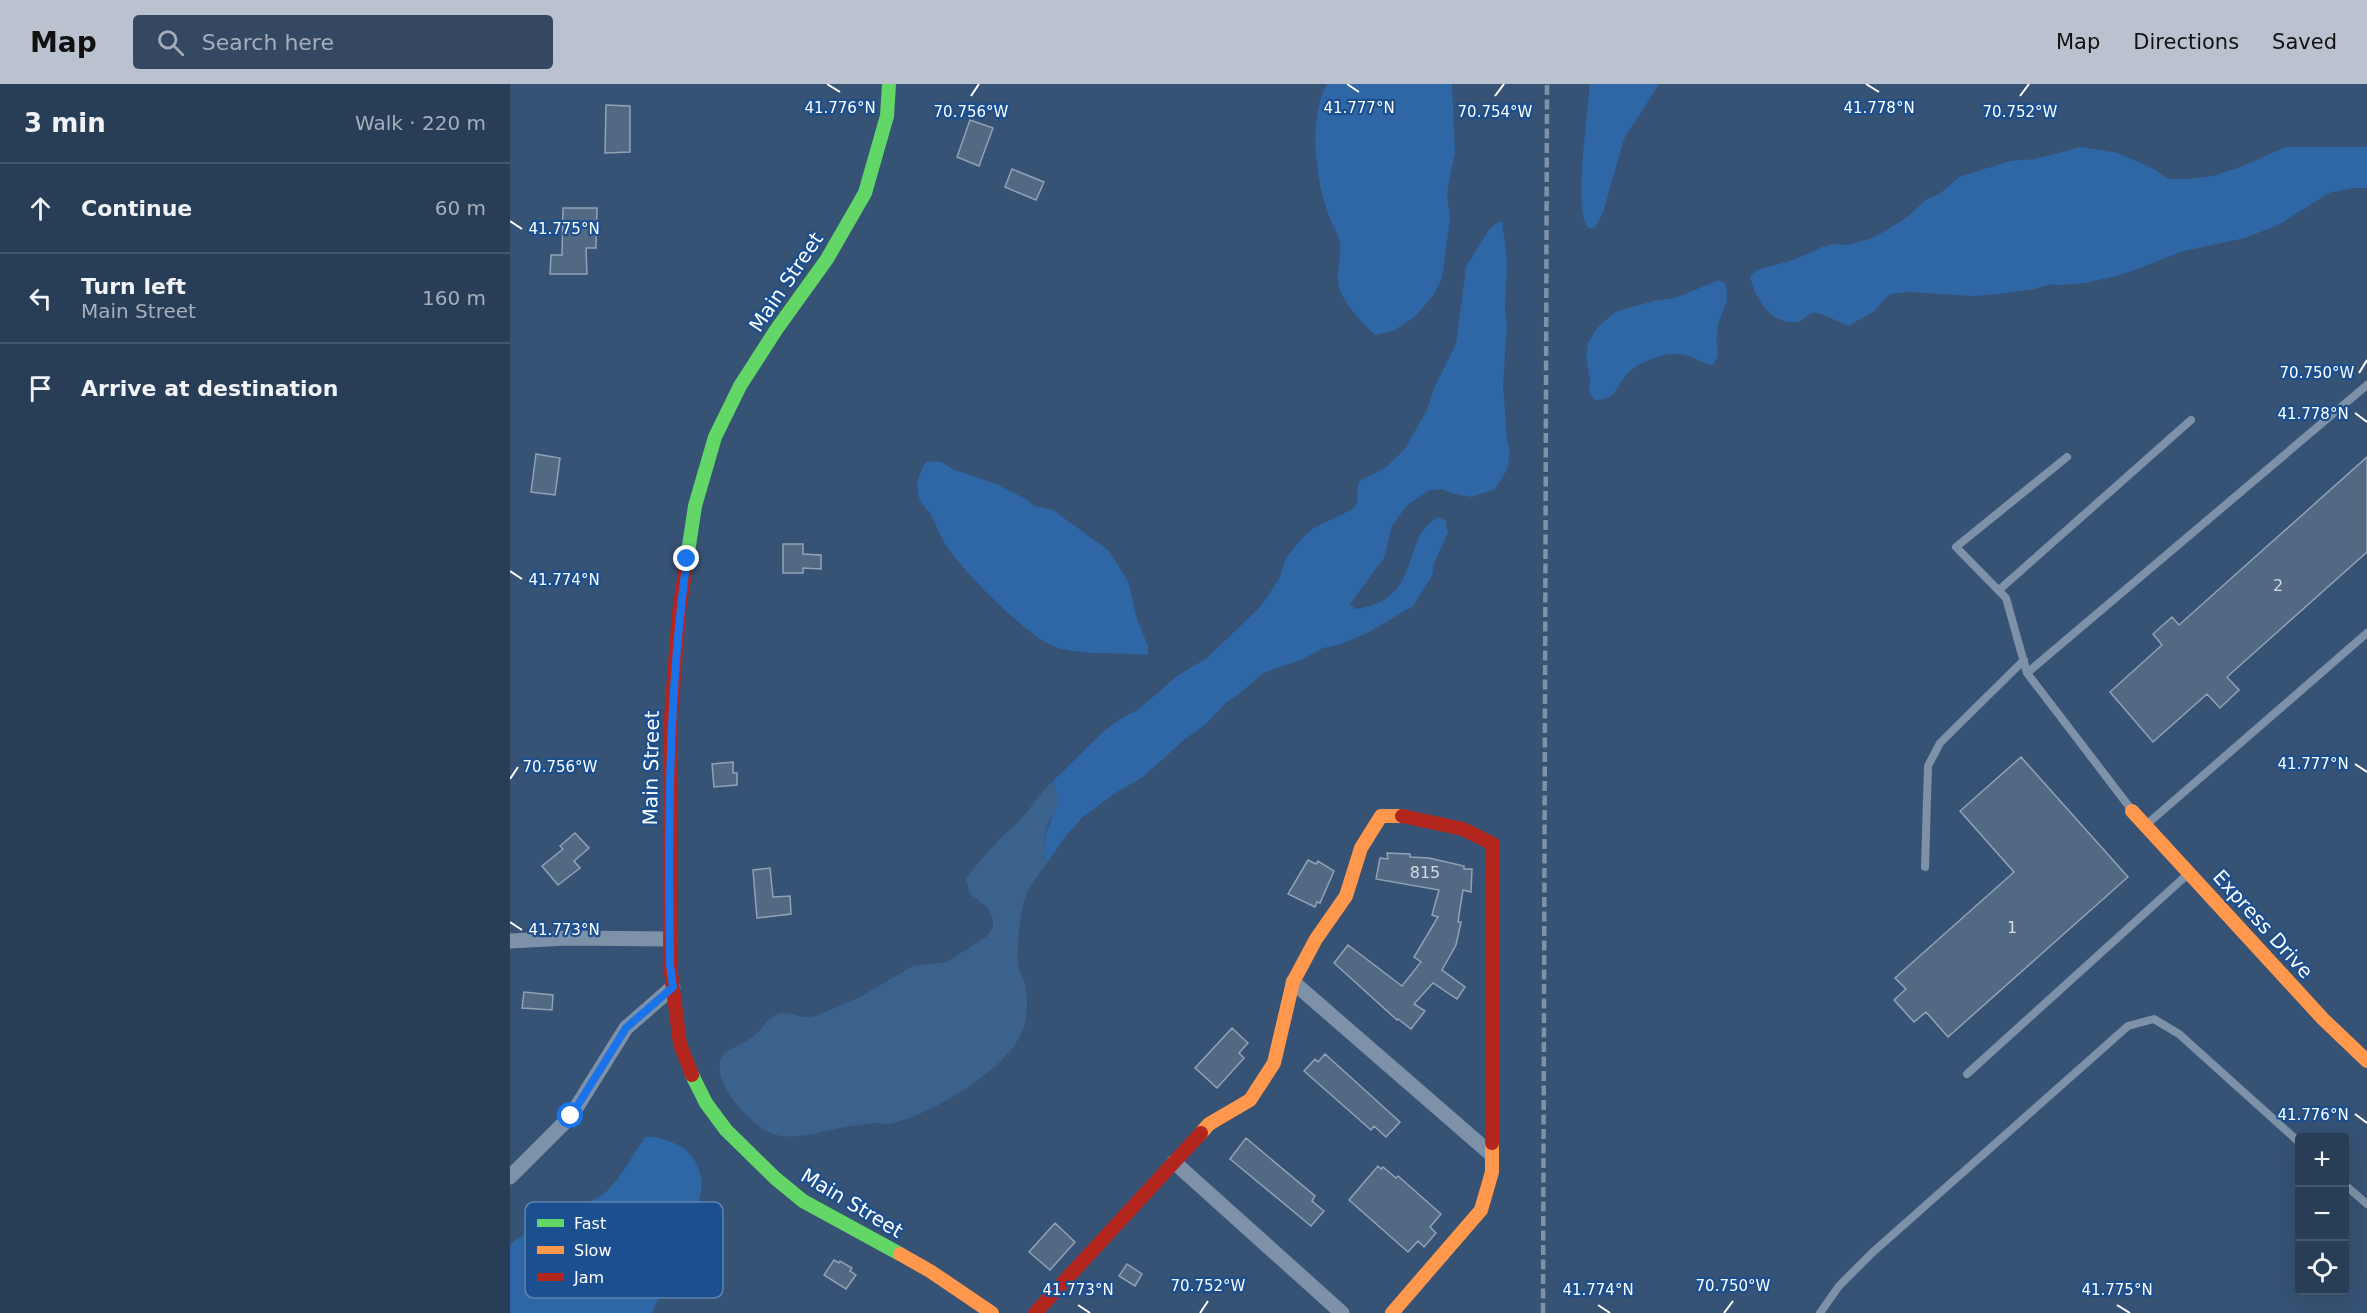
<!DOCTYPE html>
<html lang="en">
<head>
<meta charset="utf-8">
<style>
	:root { --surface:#283e57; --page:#344961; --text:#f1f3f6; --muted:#a5aeba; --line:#44576d; --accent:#b9c2ce }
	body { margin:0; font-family:"DejaVu Sans",sans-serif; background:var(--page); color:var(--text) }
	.controls { position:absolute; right:18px; bottom:18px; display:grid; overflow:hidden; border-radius:6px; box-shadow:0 6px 24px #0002 }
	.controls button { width:54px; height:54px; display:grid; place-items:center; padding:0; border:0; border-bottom:2px solid var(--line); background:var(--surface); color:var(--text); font:30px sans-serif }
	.stop { position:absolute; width:18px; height:18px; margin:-14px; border:4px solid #1a73e8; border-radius:50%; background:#fff }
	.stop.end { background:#1a73e8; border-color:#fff; box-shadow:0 2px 6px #0008 }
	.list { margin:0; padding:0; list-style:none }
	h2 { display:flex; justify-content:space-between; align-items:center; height:78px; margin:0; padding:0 24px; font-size:26px }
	h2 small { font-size:20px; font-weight:400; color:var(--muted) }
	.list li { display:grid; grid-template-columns:39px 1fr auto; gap:18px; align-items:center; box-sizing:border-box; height:90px; padding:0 24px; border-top:2px solid var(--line) }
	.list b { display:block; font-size:22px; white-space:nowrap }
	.list p { margin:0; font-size:20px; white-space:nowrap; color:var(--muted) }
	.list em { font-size:20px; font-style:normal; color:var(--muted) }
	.icon { flex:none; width:33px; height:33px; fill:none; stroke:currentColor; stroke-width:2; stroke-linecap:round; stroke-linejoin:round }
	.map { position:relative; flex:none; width:1857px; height:1229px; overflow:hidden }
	header { display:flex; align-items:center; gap:36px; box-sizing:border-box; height:84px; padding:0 30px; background:var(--accent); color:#111 }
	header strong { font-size:28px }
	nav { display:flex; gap:33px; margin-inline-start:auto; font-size:21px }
	.search { width:420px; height:54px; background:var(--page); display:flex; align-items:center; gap:15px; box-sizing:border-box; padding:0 21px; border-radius:6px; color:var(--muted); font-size:22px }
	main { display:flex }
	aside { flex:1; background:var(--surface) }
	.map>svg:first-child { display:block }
</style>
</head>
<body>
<header>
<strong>Map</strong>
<div class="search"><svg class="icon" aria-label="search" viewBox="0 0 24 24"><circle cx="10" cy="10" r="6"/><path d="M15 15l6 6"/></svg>Search here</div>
<nav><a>Map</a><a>Directions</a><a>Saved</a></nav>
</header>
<main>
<aside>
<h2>3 min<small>Walk · 220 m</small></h2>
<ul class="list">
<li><svg class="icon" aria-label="ahead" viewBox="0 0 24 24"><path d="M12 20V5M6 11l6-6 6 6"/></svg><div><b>Continue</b></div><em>60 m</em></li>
<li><svg class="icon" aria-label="left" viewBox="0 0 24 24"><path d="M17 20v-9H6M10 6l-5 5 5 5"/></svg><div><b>Turn left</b><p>Main Street</p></div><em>160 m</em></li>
<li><svg class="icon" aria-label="arrive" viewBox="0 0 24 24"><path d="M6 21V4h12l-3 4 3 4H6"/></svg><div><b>Arrive at destination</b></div></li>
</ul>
</aside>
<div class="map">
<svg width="1857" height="1229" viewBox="0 0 1857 1229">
	<rect width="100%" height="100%" fill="#365274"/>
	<path fill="#2f66a5" d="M817 0H942L945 68 937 109 940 134 932 194 924 210 907 231 883 247 865 251C852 239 839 225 831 209 824 195 832 174 830 159 828 148 821 140 818 129 805 94 798 34 817 0Z
		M1079 0H1149L1114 55 1093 129 1085 144H1079C1061 129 1080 26 1079 0Z
		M1571 63 1608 69 1642 84 1658 95H1679L1703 92 1730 83 1776 63H1857V104H1843L1819 109 1768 141 1735 154 1674 167 1611 191 1575 199 1552 201 1543 200 1524 205 1489 210 1463 212 1399 208 1380 210 1363 228 1338 242C1328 238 1317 231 1307 229 1298 228 1294 237 1286 238 1261 241 1244 213 1240 192L1247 186 1283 176 1312 163 1323 160 1337 161 1363 154 1396 134 1417 115 1429 110 1451 92 1501 77 1525 75Z
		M992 137 997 176 995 227 997 240 993 301 997 354 1000 369 997 386 985 405 961 413 945 410 931 405 920 406 897 421 882 442 874 474 840 520 846 525C916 515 888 453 929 433L937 438 936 442 938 448 924 480 922 492 903 522 859 548 829 561 813 564 791 576 753 589 729 610 716 619 695 641 675 655 633 693 607 708 573 733 559 748 537 779C526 746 556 725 543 697L593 648 613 633 628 626 667 592 697 574 750 523 769 495 777 472 795 451 804 444 843 425 847 418 848 400 851 396 875 384 894 366 917 326 925 302 946 260 956 183 978 147 985 140Z
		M1209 196 1215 200C1221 221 1212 223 1208 242 1206 253 1207 262 1208 272L1203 281C1190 280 1180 269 1167 270 1150 270 1132 277 1119 288 1105 301 1109 316 1085 316L1079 309 1080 296 1076 273 1078 259 1087 244 1105 228 1143 217 1165 214Z
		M416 377 431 378 445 386 486 400 519 417 524 422 543 426 599 467 619 499 626 532 638 562V571C608 568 578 572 548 564 519 555 455 489 437 463 431 453 426 441 421 431 418 426 412 421 410 416 404 402 409 390 416 377Z
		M135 1053C147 1052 160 1057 170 1062 185 1070 193 1089 191 1105 188 1140 157 1196 142 1229H0V1162L4 1157 44 1134 89 1113 98 1106 107 1096Z"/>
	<path fill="#3b618d" d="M543 697C547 706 549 717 546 726 544 729 541 732 540 735 534 747 533 766 537 779 531 788 522 798 517 809 510 823 507 864 508 880 509 886 512 891 514 897 520 918 518 944 504 962 480 994 422 1029 384 1039 378 1041 372 1039 366 1039 354 1040 341 1042 330 1044 309 1048 284 1057 263 1050 241 1042 199 997 212 973 216 966 237 958 245 951 254 945 257 933 268 930 279 926 291 935 303 933L348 914 403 882 437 878 477 852 483 843V835L477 823 460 810 456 795C471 775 487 756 506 740 518 729 528 710 543 697Z"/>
	<path fill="#526984" stroke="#92a2b6" stroke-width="1.5" d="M96 21 120 22V68L95 69Z
		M460 36 483 44 469 82 447 73Z
		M502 85 534 98 526 116 495 103Z
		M53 124H87L86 164H76L77 190H40L41 171H52Z
		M26 370 50 374 45 411 21 408Z
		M1857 373V468L1717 593 1729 606 1710 624 1697 610 1643 658 1600 608 1652 561 1643 550 1662 533 1669 541Z
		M273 460H293V470L311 471V485L293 484V489H273Z
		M1511 673 1618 793 1438 953 1416 928 1404 938 1384 916 1396 905 1385 894 1504 788 1450 727Z
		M223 678V689H227V701L204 703 202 680Z
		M65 749 79 764 64 777 70 784 48 801 32 782 53 765 50 762Z
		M877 769 900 770V773L919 774 954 782V785H962L961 808 953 806 948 838H951L946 861 932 886 955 903 947 915 923 899 904 920 915 927 901 945 888 935 887 936 824 879 838 861 892 902 911 878 904 873 928 833 922 831 929 806 866 795 870 774 878 775Z
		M798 776 806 780 808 777 824 787 810 819 807 818 805 823 778 810Z
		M260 784 263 813 280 812 281 830 247 834 243 786Z
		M14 908 43 911 42 926 12 924Z
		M722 944 738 959 729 969 734 974 707 1004 685 984Z
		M815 970 890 1038 876 1053 864 1042 861 1046 794 987 805 975 808 978Z
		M736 1054 805 1112 802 1117 814 1127 801 1142 720 1075Z
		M868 1082 871 1085 873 1083 886 1094 888 1092 931 1130 920 1143 926 1149 914 1163 908 1157 898 1168 839 1116Z
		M545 1139 565 1158 540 1186 519 1168Z
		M324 1176 329 1179 330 1177 342 1184 340 1187 346 1191 336 1205 314 1191Z
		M617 1180 632 1190 625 1202 609 1192Z"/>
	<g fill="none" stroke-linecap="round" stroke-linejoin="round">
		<path stroke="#7d92a8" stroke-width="8" d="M1489 506 1681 336
			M1517 589 1496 514 1446 463 1557 373
			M1621 725 1517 589 1857 301
			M1636 741 1857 549
			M1415 783 1418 682 1430 659 1514 576
			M1457 990 1678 790
			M1834 1100 1857 1120
			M1310 1229 1329 1202 1363 1168 1618 942 1644 935 1669 950 1790 1059"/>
		<path stroke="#7d92a8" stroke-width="15" d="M0 857 57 854 160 855
			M783 898 981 1070
			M664 1078 832 1229
			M0 1093 61 1032 116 944 163 903"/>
		<path stroke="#63d668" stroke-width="14" d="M177 475 185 422 205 353 230 302 266 246 317 175 355 109 377 32 379 0
			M182 991 196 1019 216 1046 265 1094 293 1117 390 1170"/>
		<path stroke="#ff974d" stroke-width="14" d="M1622 727 1813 935 1857 977
			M691 1049 699 1040 740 1016 764 979 783 898 806 855 836 812 851 764 871 732H892
			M390 1170 420 1187 482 1229
			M882 1229 971 1126 982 1088V1059"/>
		<path stroke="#b3261e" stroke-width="14" d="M177 475 169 528 161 633 160 881 170 960 182 991
			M892 732 953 745 983 760 982 1059
			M525 1229 691 1049"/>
		<path stroke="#7e92a7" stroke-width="4.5" stroke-dasharray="10 4.5" stroke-linecap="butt" d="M1033 1229 1037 0"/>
	</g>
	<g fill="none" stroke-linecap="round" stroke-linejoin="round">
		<path stroke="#1a73e8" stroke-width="8" d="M61 1032 116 944 163 903 160 881C158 745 158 610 177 475"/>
	</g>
	<path fill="none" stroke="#fff" stroke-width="2" d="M317 0 330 8M837 0 849 8M1356 0 1369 8M461 12 469 0M985 12 994 0M1510 12 1519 0M0 137 12 145M1849 289 1857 276M1845 329 1857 338M0 487 12 495M1845 680 1857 688M0 695 8 683M0 838 12 846M1845 1030 1857 1039M568 1221 580 1229M1088 1221 1100 1229M1607 1221 1620 1229M690 1229 698 1217M1214 1229 1223 1217"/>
	<g text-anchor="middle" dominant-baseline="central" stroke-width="4.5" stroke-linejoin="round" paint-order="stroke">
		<g font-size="16" fill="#d4dae0">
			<text x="1768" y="501">2</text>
			<text x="915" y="788">815</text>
			<text x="1502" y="843">1</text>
		</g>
		<g font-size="20" fill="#fff" stroke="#1b4f8f">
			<text transform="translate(276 198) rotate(-56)">Main Street</text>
			<text transform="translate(141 684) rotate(-89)">Main Street</text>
			<text transform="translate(1753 840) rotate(48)">Express Drive</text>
			<text transform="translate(342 1119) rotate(31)">Main Street</text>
		</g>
	</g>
	<rect x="15" y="1118" width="198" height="96" rx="9" fill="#1b4f8f" stroke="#5f84b1" stroke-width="1.5"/>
	<rect x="27" y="1135" width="27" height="8" fill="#63d668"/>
	<rect x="27" y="1162" width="27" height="8" fill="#ff974d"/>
	<rect x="27" y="1189" width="27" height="8" fill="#b3261e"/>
	<g font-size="16" fill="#fff">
		<text x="64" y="1145">Fast</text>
		<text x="64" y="1172">Slow</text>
		<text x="64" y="1199">Jam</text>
	</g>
	<g font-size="15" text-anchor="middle" fill="#fff" stroke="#1b4f8f" stroke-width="4.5" stroke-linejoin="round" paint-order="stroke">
		<text x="330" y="29">41.776°N</text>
		<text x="849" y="29">41.777°N</text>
		<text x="1369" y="29">41.778°N</text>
		<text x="461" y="33">70.756°W</text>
		<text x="985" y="33">70.754°W</text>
		<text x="1510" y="33">70.752°W</text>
		<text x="54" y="150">41.775°N</text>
		<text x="1807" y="294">70.750°W</text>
		<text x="1803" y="335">41.778°N</text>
		<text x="54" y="501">41.774°N</text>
		<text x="1803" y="685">41.777°N</text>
		<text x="50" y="688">70.756°W</text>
		<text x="54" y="851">41.773°N</text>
		<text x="1803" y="1036">41.776°N</text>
		<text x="698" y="1207">70.752°W</text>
		<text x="1223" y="1207">70.750°W</text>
		<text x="568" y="1211">41.773°N</text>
		<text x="1088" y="1211">41.774°N</text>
		<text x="1607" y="1211">41.775°N</text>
	</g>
</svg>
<div class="controls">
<button>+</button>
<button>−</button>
<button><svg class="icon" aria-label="locate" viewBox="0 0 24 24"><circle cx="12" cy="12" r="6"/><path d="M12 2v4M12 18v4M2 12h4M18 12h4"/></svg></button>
</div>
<div class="stop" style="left:61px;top:1032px"></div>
<div class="stop end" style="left:177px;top:475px"></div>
</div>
</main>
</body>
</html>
